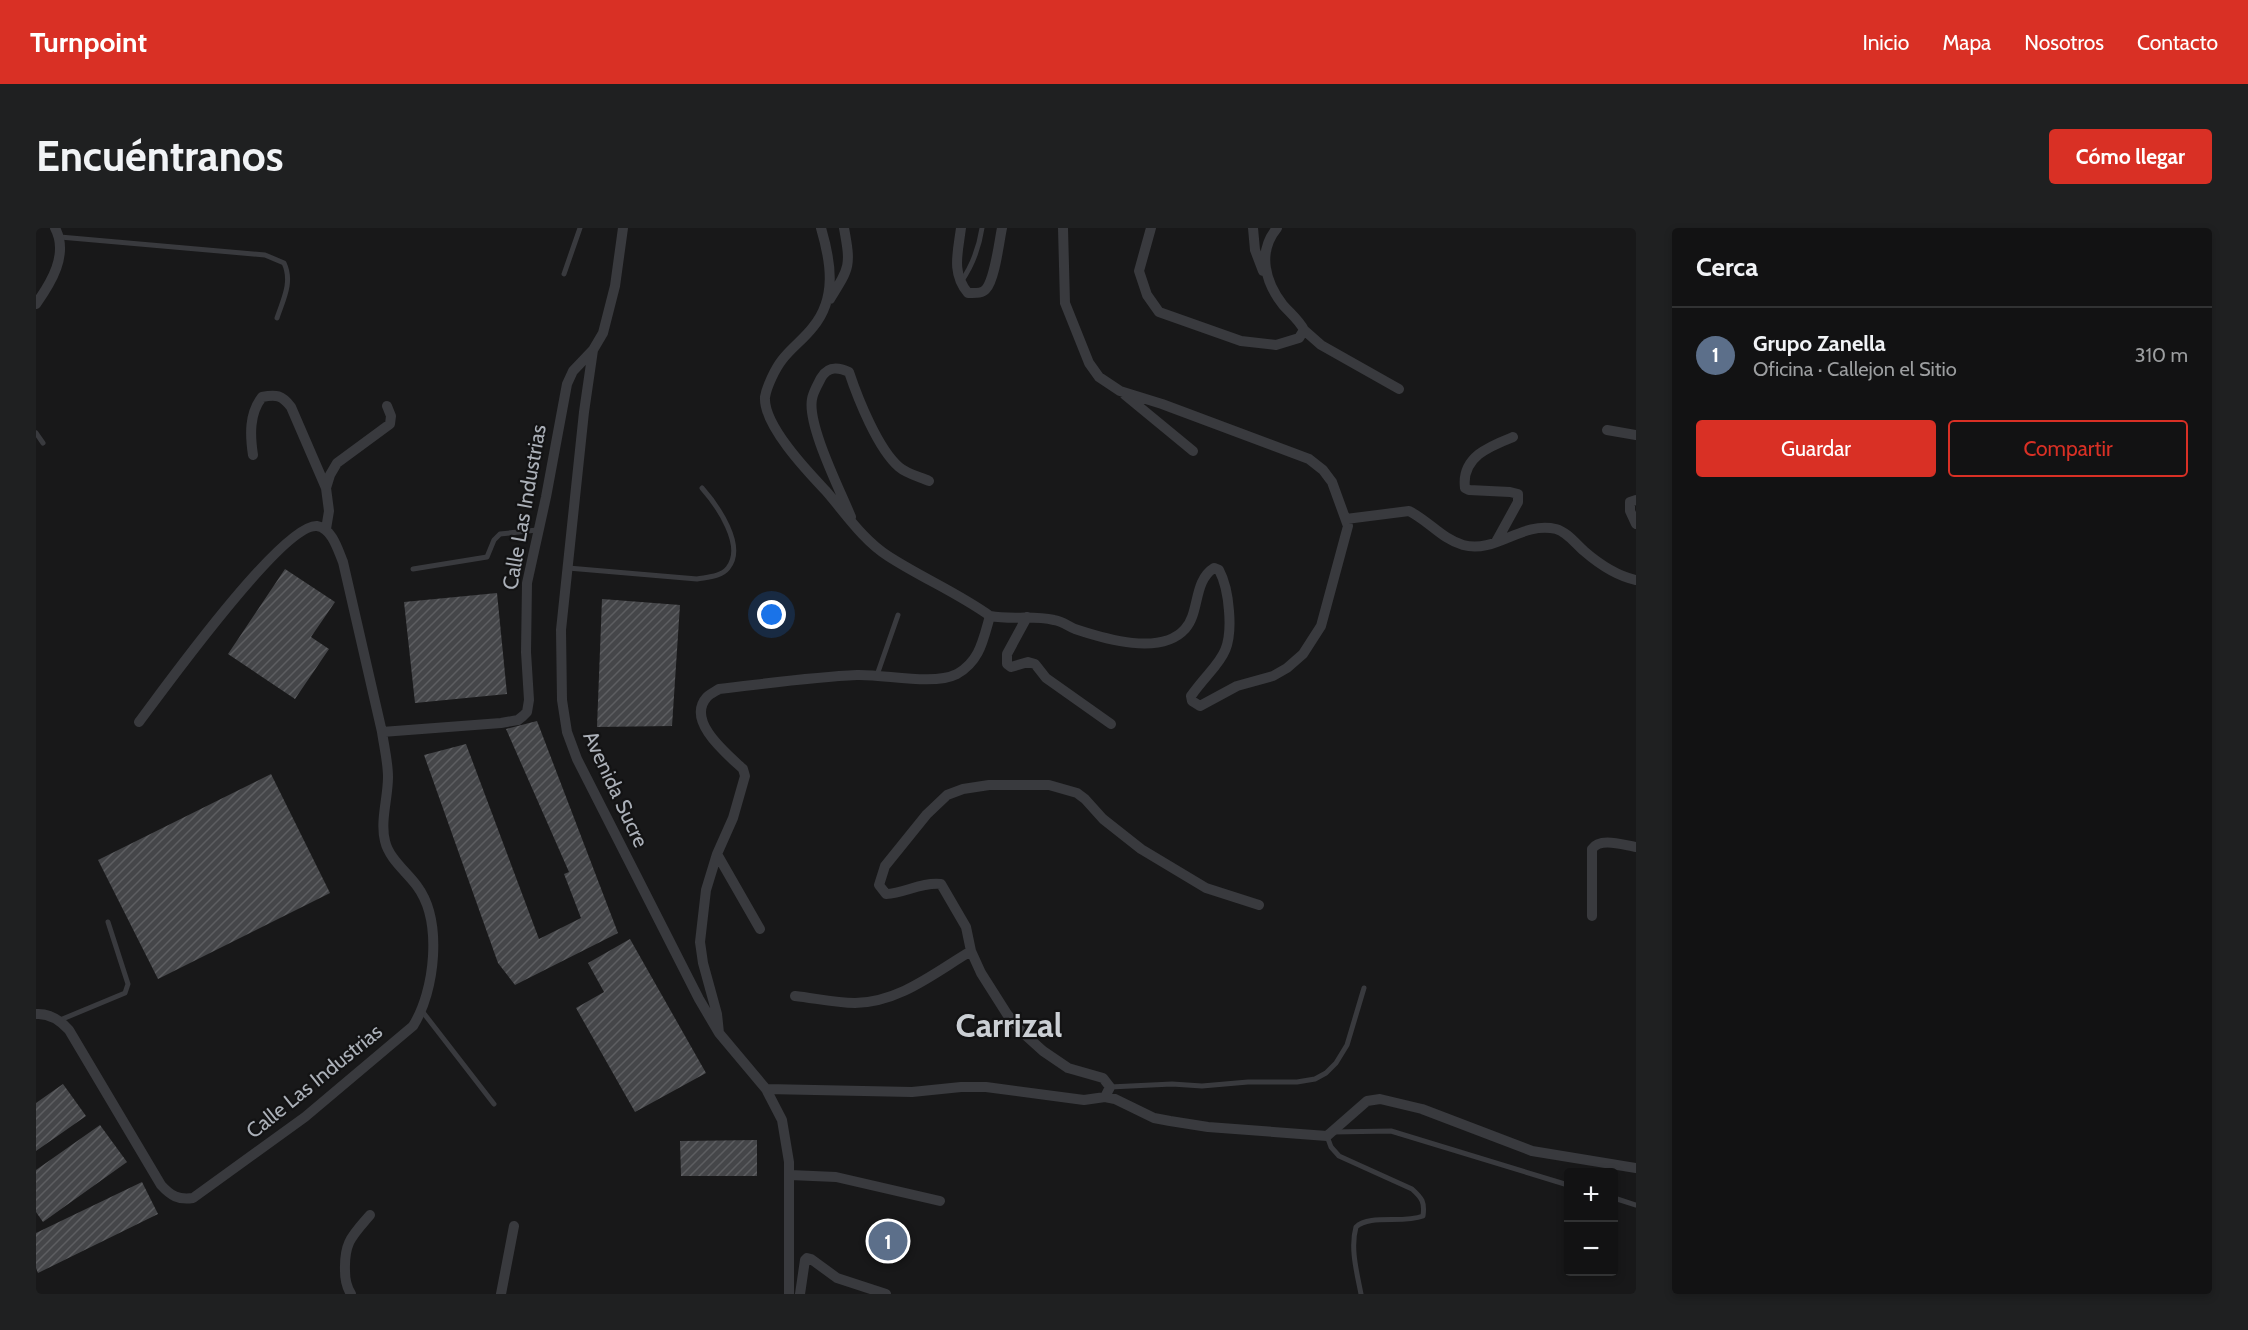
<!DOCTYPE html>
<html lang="es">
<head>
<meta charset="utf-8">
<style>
	:root { --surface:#121213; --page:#1f2021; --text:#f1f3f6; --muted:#9c9ea0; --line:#313233; --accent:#d93025 }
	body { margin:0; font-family:Cabin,sans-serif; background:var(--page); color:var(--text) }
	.controls { position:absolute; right:18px; bottom:18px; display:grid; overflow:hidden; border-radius:6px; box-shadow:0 3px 9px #0003 }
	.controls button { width:54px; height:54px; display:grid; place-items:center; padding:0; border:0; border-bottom:2px solid var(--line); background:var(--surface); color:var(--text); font:30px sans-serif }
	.you { position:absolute; left:736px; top:387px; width:21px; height:21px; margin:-15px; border:4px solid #fff; border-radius:50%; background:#1a73e8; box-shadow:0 0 0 9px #1a73e833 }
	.badge { display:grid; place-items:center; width:39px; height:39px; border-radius:50%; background:var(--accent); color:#fff; font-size:20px; font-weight:700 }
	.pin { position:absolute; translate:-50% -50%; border:3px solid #fff; box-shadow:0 2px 6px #0006 }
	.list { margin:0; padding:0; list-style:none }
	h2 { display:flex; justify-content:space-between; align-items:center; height:78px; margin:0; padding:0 24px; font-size:26px }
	h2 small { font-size:20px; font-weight:400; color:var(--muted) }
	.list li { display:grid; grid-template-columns:39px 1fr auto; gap:18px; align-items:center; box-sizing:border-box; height:96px; padding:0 24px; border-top:2px solid var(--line) }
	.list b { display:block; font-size:22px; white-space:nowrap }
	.list p { margin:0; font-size:20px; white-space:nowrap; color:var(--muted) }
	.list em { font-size:20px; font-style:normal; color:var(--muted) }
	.actions { display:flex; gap:12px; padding:18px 24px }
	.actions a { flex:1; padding:14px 0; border:2px solid var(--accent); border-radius:6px; text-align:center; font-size:21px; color:var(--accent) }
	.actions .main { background:var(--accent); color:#fff }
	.map { position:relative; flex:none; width:1600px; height:1066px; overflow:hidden; border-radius:6px }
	header { display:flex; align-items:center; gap:36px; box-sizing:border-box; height:84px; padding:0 30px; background:var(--accent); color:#fff }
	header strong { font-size:28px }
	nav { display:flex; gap:33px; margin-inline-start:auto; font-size:21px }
	.intro { display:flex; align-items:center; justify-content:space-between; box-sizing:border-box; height:144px; padding:0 36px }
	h1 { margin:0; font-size:42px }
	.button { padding:15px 27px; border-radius:6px; background:var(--accent); color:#fff; font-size:21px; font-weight:700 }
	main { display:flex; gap:36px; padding:0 36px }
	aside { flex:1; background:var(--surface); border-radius:6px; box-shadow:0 3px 9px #0003 }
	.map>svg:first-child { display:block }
</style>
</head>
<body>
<header>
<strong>Turnpoint</strong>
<nav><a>Inicio</a><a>Mapa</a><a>Nosotros</a><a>Contacto</a></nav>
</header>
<div class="intro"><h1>Encuéntranos</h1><a class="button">Cómo llegar</a></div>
<main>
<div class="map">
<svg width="1600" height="1066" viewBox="0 0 1600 1066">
	<defs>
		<pattern id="building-hatch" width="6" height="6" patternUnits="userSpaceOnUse" patternTransform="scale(1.5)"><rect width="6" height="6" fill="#454649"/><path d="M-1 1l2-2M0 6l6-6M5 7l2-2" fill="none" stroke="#5d5e61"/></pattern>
	</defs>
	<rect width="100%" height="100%" fill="#181819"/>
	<path fill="url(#building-hatch)" d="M249 341 299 374 275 409 293 421 259 471 192 426Z
		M461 365 471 466 379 475 368 374Z
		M566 371 644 377 636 498 561 499Z
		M501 493 582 705 479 757 462 735 388 527 430 516 503 711 545 690 528 646 533 644 470 501Z
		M235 546 294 665 122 751 62 632Z
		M594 711 670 845 599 884 540 780 568 764 552 735Z
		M27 856 50 888 0 923V875Z
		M64 897 91 934 7 994 0 984V942Z
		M721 912V948H645L644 913Z
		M106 954 122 986 2 1045 0 1040V1005Z"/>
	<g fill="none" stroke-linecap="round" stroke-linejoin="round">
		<path stroke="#393a3e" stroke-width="5" d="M24 9 229 27 248 35C257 54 247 72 241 90
			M528 46 544 0
			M925 54C936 38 943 20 946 0
			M0 205 7 215
			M532 340 661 351C671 349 685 349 692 340 710 318 681 277 666 260
			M377 341 451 329 458 312 464 306 501 302
			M841 447 862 387
			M386 783 458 876
			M24 792 89 765 92 756 72 694
			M1074 859 1136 856 1166 858 1212 854H1261L1279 851 1290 845 1300 835 1311 817 1328 760
			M1297 904 1355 903 1532 957
			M1291 908 1295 919 1303 928 1376 961C1386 970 1389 974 1387 988 1367 996 1334 986 1320 999 1314 1020 1321 1045 1325 1066
			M1578 970 1600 977"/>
		<path stroke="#393a3e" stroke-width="10" d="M587 0 579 58 567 105 557 122 548 184 525 402 526 472 531 504 541 531 663 771 683 805 730 861 746 892 753 934V1066
			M925 0C922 24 915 45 932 65 938 65 946 66 950 61 959 51 963 14 966 0
			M1115 0 1103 43 1111 67 1123 84 1205 113 1240 117 1263 110 1268 102C1263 92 1254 85 1247 77 1229 54 1221 24 1241 0
			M1217 0 1219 22 1227 43
			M794 71C814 39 815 38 808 0
			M0 76C15 55 33 26 19 0
			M1268 102 1285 117 1363 161
			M1089 167 1157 223
			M1571 202 1600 207
			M217 227C214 207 213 186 226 169 240 166 246 167 255 179L290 260 293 283 290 301
			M290 260 294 247 301 235 354 196 355 188 351 178
			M1600 272 1594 274V283L1600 296
			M815 289C804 262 771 197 776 171 777 164 782 156 785 150 792 138 802 139 813 144 822 171 842 221 863 239 871 246 884 249 893 253
			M1310 291 1373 283C1393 293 1406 311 1427 317 1460 326 1485 293 1520 301 1531 304 1540 316 1548 323 1563 336 1581 348 1600 352
			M1460 314 1482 274V266L1474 264 1433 262 1429 260C1425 229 1454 218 1477 209
			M954 388C976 392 996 387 1018 392 1026 393 1032 398 1039 401 1069 411 1125 428 1149 401 1164 385 1157 353 1178 340L1183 342C1190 355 1192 369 1193 383 1197 431 1180 433 1155 468L1156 473 1164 478 1201 458 1237 448 1251 440 1267 426 1285 398 1312 298 1296 254 1287 242 1273 231 1126 176 1084 163 1063 149 1053 135 1029 75 1027 0
			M991 389 971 426V436L975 439 992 434 999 436 1010 450 1075 496
			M103 494C127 462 247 295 281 298 296 300 302 322 307 334L346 504
			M681 626 724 701
			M1556 688V621C1564 609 1587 617 1600 619
			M759 768C778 770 799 775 819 775 864 774 898 745 935 723
			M0 786C14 785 24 792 33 802L125 957C135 968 142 972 157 970L269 889 377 798C399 763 407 693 381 658 371 644 353 631 349 613 344 593 352 570 352 549 352 534 348 518 346 504L465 495 482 492 487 488 491 484 493 472 490 424 491 355 510 269 531 156 537 143 557 122
			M683 805 681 786 667 735 664 714 670 662 681 626 697 590 709 548 707 541C692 527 649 493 671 469 674 466 680 463 683 461 728 456 775 449 821 447 849 446 897 458 921 446 944 433 947 412 954 388 922 365 886 350 852 328 827 312 810 286 790 263 772 244 727 197 729 169 731 158 739 141 746 132 755 120 768 111 777 99 801 70 795 34 785 0
			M730 861 876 864 925 859H950L1048 872 1069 869 1074 859 1067 850 1032 840 1007 823 986 804 971 786 945 745 935 723 930 699 905 656C885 654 869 665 850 666L843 657 849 638 891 586 911 567 927 561 953 557H1013L1041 565 1049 571 1067 591 1105 621 1170 660 1223 677
			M1069 869 1079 871 1118 890 1134 893 1172 899 1291 908 1331 873 1344 871 1386 881 1496 923 1600 940
			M754 947 800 949 904 973
			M315 1066C310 1058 309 1052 309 1043 308 1014 316 1008 334 987
			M465 1066 478 998
			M764 1066 769 1032 771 1030 775 1031 801 1050 850 1066"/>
	</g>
	<g text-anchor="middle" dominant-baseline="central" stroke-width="4.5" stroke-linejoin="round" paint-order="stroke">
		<g font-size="21" fill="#abb0b8" stroke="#131314">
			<text transform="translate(488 279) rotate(-80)">Calle Las Industrias</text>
			<text transform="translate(580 561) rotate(65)">Avenida Sucre</text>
			<text transform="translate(278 853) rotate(-39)">Calle Las Industrias</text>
		</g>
		<g font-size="33" font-weight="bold" fill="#cbcfd4" stroke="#131314">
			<text x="973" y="797">Carrizal</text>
		</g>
	</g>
</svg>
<div class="controls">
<button>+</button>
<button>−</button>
</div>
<div class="you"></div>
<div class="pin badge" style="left:852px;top:1013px;background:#5c6f8a">1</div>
</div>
<aside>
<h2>Cerca<small></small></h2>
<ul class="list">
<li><span class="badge" style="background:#5c6f8a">1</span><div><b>Grupo Zanella</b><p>Oficina · Callejon el Sitio</p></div><em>310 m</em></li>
</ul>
<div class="actions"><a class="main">Guardar</a><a>Compartir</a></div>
</aside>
</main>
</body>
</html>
